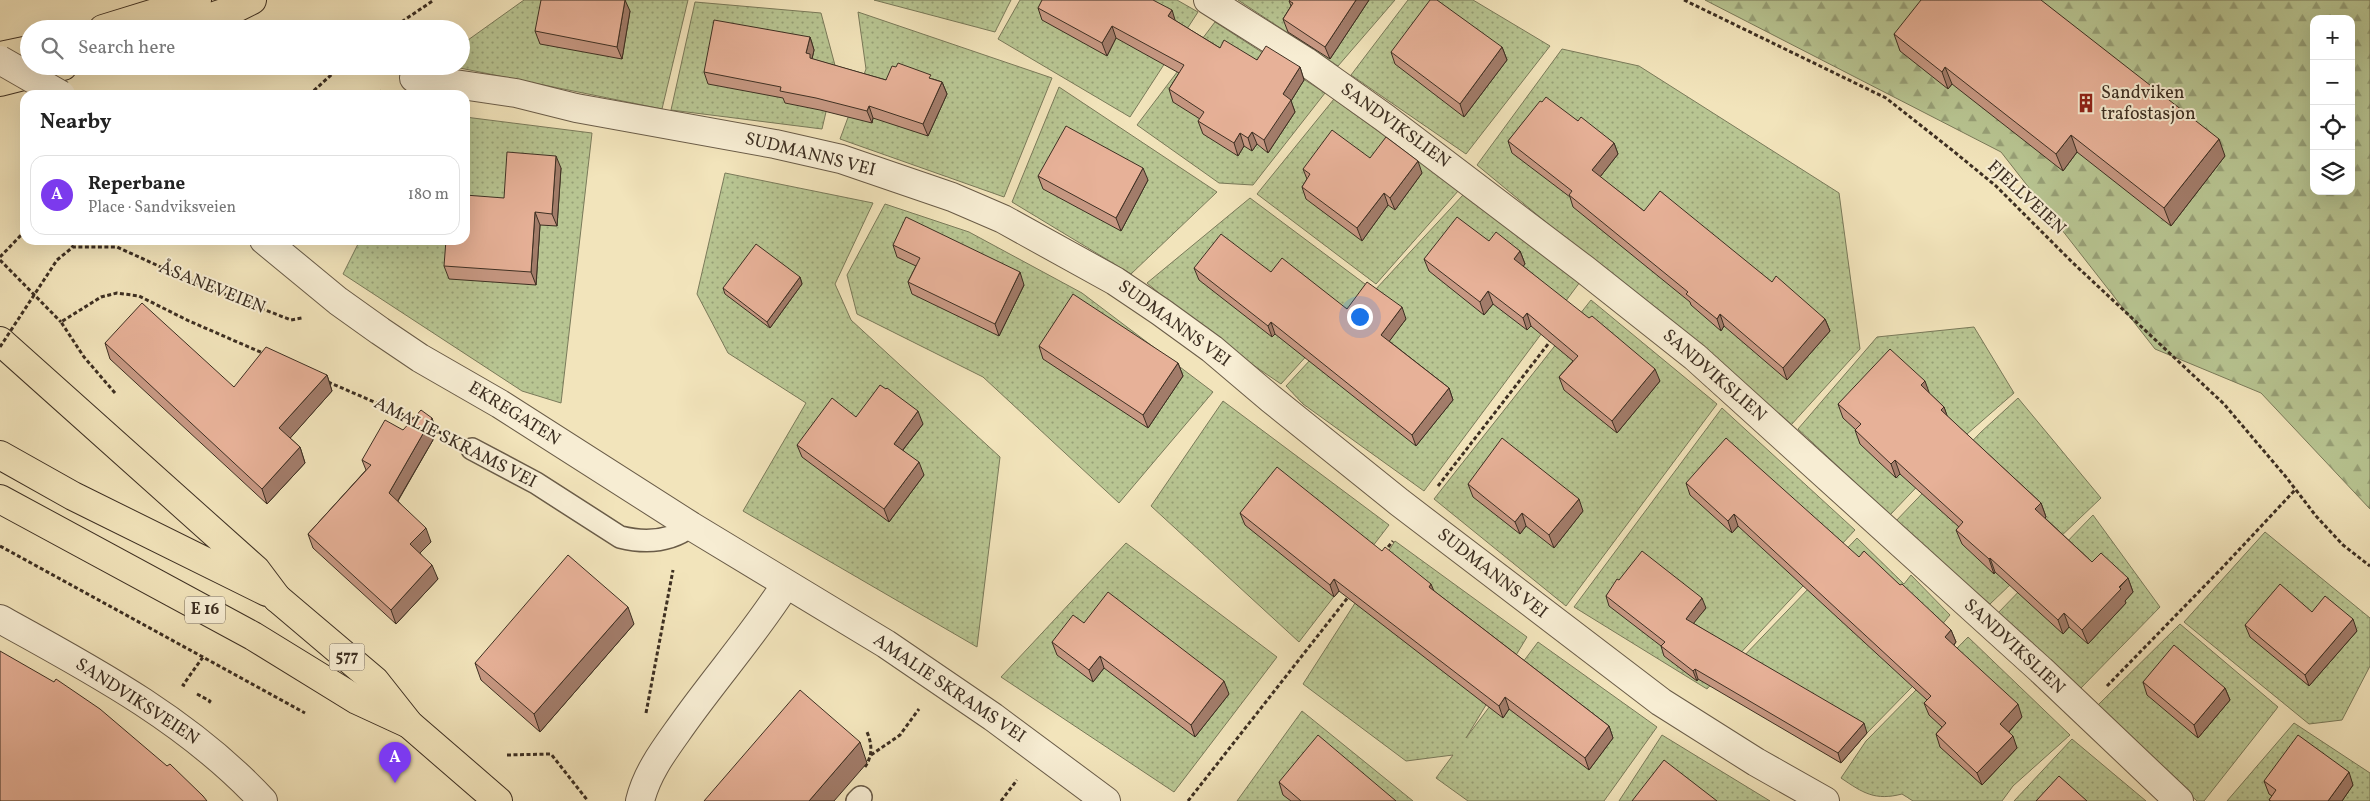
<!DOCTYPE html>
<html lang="en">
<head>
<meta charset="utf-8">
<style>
	:root { --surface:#fff; --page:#f6f6f6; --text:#222; --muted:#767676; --line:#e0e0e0; --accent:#7c3aed }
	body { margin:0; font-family:Vollkorn,serif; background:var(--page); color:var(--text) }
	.controls { position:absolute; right:15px; top:15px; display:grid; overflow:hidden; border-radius:10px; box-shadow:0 5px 20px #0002 }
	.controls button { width:45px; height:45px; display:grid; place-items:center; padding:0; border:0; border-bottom:1px solid var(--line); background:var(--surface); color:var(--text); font:25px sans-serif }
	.you { position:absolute; left:1359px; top:316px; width:18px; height:18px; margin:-12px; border:4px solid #fff; border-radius:50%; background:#1a73e8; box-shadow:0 0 0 8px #1a73e833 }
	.badge { display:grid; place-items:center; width:32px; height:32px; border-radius:50%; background:var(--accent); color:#fff; font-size:16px; font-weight:700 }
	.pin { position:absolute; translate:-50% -41px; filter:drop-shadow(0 1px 2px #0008) }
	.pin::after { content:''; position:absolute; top:26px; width:18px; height:15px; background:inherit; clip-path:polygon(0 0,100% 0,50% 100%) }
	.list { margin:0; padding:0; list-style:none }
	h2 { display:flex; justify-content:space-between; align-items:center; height:65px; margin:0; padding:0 20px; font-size:21px }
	h2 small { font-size:16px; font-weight:400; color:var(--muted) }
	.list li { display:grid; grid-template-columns:32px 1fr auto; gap:15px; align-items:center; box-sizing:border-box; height:80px; margin:0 10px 10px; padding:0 10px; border:1px solid var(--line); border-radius:15px }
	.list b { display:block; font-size:19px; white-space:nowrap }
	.list p { margin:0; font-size:16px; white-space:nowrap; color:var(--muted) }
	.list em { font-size:16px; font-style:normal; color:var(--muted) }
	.icon { flex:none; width:28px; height:28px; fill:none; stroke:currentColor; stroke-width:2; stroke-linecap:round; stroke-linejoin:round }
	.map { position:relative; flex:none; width:2370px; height:801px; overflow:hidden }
	.search { position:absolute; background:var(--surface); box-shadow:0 5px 20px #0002; left:20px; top:20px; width:450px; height:55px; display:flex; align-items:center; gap:12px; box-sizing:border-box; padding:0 18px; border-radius:28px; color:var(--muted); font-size:19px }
	.panel { position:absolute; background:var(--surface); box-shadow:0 5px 20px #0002; left:20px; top:90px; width:450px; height:155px; border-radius:15px }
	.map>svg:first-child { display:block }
</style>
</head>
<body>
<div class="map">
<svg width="2370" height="801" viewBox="0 0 2370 801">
	<defs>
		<pattern id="forest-firs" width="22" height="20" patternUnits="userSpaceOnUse" patternTransform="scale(1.25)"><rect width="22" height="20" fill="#b8c592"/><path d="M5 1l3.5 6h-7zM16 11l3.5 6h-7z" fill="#97a077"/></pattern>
		<pattern id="park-dots" width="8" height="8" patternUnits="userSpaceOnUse" patternTransform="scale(1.25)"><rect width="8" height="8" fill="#b8c592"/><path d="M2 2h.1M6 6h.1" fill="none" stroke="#97a077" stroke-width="1.8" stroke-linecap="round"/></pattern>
	</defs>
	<rect width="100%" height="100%" fill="#f2e4bb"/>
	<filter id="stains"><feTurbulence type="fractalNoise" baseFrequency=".004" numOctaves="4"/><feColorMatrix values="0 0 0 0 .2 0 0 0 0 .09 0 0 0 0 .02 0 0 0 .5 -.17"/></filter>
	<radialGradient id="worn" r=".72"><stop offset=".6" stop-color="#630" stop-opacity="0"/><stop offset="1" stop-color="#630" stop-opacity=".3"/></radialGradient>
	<path fill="url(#forest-firs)" stroke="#7a7a5a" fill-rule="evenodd" d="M1705 0H2370V509L2261 393 2155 349 2001 152ZM2314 19H2351V191H2314Z"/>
	<path fill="url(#park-dots)" stroke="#7a7a5a" d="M524 0H688L662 109 450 66H461V45Z
		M874 0H1011L995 32Z
		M1020 0H1177L1198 12 1130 117 998 39Z
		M1238 0H1395L1338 66Z
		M1408 0H1473L1550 46 1466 154 1351 75Z
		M695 2 821 13 836 69 822 129 671 110Z
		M858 12 1052 78 1004 197 840 139 866 69Z
		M1215 22 1325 93 1253 185 1219 183 1137 125Z
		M1562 49 1639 66 1839 193 1860 349 1791 425 1477 165Z
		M1059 87 1217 192 1131 274 1012 202Z
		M1334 99 1459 190 1376 284 1257 194Z
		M465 117 592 133 561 403 522 391 343 274 360 240H465Z
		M725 173 873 203 835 284 851 320 1000 457 977 647 743 511 806 403 728 353 697 294Z
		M1463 195 1580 282 1424 491 1303 404 1286 386Z
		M1250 198 1369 287 1281 384 1209 335 1147 283Z
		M885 204 969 232 1082 293 1213 392 1119 503 983 377 857 314 847 275Z
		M1591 300 1717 404 1566 606 1434 499Z
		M1974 327 2014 393 1967 434 1890 515 1798 429 1877 337Z
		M2018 398 2101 498 1990 604 1894 523 1981 432Z
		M1223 401 1389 525 1299 642 1151 506Z
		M1722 408 1855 530 1707 689 1574 607Z
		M2093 515 2160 607 2079 690 1997 614Z
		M2265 532 2370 618V666L2342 720 2309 724 2184 622Z
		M1857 538 1904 584 1911 575 1950 615 1935 633 1951 647 1867 733 1741 659Z
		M1395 541 1527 637 1466 738 1538 642 1657 727 1604 801H1468L1436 778 1453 755 1406 761 1303 684Z
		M1126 543 1277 657 1174 792 1001 677Z
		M2180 624 2278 707 2204 801H2197L2096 707Z
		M1968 637 2070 735 2013 786 2002 801H1913L1902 794C1875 801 1863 793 1841 778L1866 741Z
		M1302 711 1413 801H1237Z
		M2294 723 2370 773V801H2227Z
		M1662 735 1770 801H1619Z
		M2072 739 2146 801H2014Z"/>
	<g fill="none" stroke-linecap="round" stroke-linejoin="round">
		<defs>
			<path id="service" d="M472 449 536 483 620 537C644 543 670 542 691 526
				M857 801 861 797"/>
			<path id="minor" d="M1208 0 1305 61 1385 118 1584 269 1695 357 2041 670 2179 801
				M414 78 516 93 576 108 775 144 841 159 952 197 1003 219 1115 281 1161 312 1212 349 1271 399 1399 502 1661 702 1756 762 1825 801
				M264 240 338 301 380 331 420 358 500 404 691 526 886 644 993 717 1106 801
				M0 619C93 670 190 722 263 801
				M640 801C647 772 665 749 682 725 716 677 755 633 786 584"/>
			<path id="primary" d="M277 598 375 681 409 724 498 801"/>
			<path id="trunk" d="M103 29 197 0
				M176 29 232 10 252 0
				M0 56 29 50
				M0 82 63 66
				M0 341 256 570 277 598
				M0 455 73 496 267 592
				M0 499 253 636 357 700 409 724"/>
		</defs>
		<use href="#service" stroke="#6a5c48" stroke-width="24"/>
		<use href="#minor" stroke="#6a5c48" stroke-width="30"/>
		<use href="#primary" stroke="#3d2f22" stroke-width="30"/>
		<use href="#trunk" stroke="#3d2f22" stroke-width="30"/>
		<path stroke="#3d2f22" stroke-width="3" stroke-dasharray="4 2.5" stroke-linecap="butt" d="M1684 0 1886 98 1952 150 1996 186 2072 262 2224 404 2286 477 2316 516 2343 545 2370 566
			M391 29 434 0
			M309 95 341 66
			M371 95 381 91
			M68 240 73 247
			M0 257 25 231
			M0 260 61 322
			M57 260 73 247H117L196 283 291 320 302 318
			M328 382 416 420
			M115 393 84 357 61 322 101 297 117 293 139 296 189 321 265 354
			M433 429 445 435
			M1438 486 1552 339
			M0 546 305 713
			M1384 552 1393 541
			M185 686 183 685 203 657
			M2107 686 2221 569 2295 490
			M197 694 210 701 208 704
			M646 713 673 570
			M507 755 551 754 588 801
			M871 755 900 735 919 709
			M865 767C873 755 872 744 867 732
			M1001 801 1017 780
			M1188 801 1349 596"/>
		<use href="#service" stroke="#f7edd3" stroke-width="21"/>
		<use href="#minor" stroke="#f7edd3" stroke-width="28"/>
		<use href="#primary" stroke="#f2e4bb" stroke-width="28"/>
		<use href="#trunk" stroke="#f2e4bb" stroke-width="28"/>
		<defs>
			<path id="minor-bridge" d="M0 60 61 95"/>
		</defs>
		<use href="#minor-bridge" stroke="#6a5c48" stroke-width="30" stroke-linecap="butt"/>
		<path stroke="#3d2f22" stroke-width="3" stroke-dasharray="4 2.5" stroke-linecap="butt" d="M0 347 57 260"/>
		<use href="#minor-bridge" stroke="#f7edd3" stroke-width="28"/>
	</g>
	<path fill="#c79883" stroke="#3d2f22" d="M1369 0 1330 59 1288 32 1283 19 1291 6 1289 1Z
		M1038 8 1176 21 1220 48 1257 60 1300 67 1304 80 1291 101 1295 112 1268 153 1257 144 1252 151 1244 146 1238 156 1203 134 1198 121 1200 119 1173 102 1169 89 1179 73 1116 38 1107 56 1042 20Z
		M630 11 622 59 540 44 535 31Z
		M1894 34 2225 156 2171 226 2077 152 2063 171 1952 84 1948 89 1900 51Z
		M810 37 814 50 812 59 886 80 933 79 942 82 947 94 928 136 873 118 872 123 820 110 785 103 783 98 708 84 704 72Z
		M1502 47 1507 60 1464 117 1395 64 1391 52Z
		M1542 102 1578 121 1614 143 1618 154 1600 177 1644 211 1772 282 1825 319 1830 331 1787 380 1724 326 1721 331 1691 305 1690 302 1573 207 1570 197 1512 153 1508 141Z
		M1370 158 1422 173 1395 210 1388 205 1362 241 1306 199 1302 187 1307 179 1303 169Z
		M561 168 557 226 540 225 536 285 449 279 444 266 504 198Z
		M1038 176 1148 180 1121 231 1043 189Z
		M1489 241 1520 251 1525 264 1523 266 1660 381 1617 433 1564 390 1559 377 1573 361 1531 326 1527 330 1493 304 1484 315 1429 271 1424 259Z
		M893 245 1024 285 999 336 912 294 908 282 916 266 897 257Z
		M1194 268 1271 272 1347 309 1406 319 1389 341 1449 388 1453 400 1416 446 1275 334 1272 337 1199 280Z
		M800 277 802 284 770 328 725 294 723 288Z
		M105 343 234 387 327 375 332 391 290 438 300 447 305 463 267 504 110 359Z
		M1039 346 1178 363 1183 376 1148 428 1043 359Z
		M1929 393 1944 407 1947 416 2041 503 2046 517 2045 518 2092 562 2128 578 2133 592 2125 601 2126 603 2088 644 2069 627 2063 634 1995 572 1994 574 1962 544 1956 530 1959 527 1900 474 1896 478 1860 444 1855 430H1856L1843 418 1838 404Z
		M856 417 923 424 903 450 924 475 889 522 802 457 797 445Z
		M403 430 437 433 398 501 431 542 420 553 438 579 396 624 313 548 308 534 366 470 362 460Z
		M1686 483 1859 557 1900 585 1951 630 1956 642 1954 645 2022 717 2009 732 2017 748 1982 785 1940 747 1936 734 1942 727 1929 715 1924 703 1927 700 1738 526 1732 533 1690 495Z
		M1468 484 1583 511 1554 548 1526 526 1520 534 1473 497Z
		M1240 513 1382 551 1609 726 1613 738 1589 770 1509 709 1503 718 1339 591 1334 597 1245 525Z
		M1619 580 1706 608 1693 623 1867 733 1841 763 1698 679 1697 681 1664 656 1661 646 1609 606 1606 596Z
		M2312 612 2357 631 2309 686 2250 637 2245 625Z
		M1084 623 1229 694 1195 737 1104 668 1093 682 1057 655 1052 642Z
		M634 624 540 732 481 680 475 663Z
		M2143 682 2225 688 2230 700 2198 738 2147 695Z
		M2264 781 2353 785 2342 801H2270L2269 800 2272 796 2269 794Z
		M1279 782 1396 801H1291L1283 795Z"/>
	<path fill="#a27c6a" stroke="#3d2f22" d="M625 0 630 11 622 59 617 47Z
		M1356 0H1369L1330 59 1325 47Z
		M1172 10 1176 23 1168 16Z
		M1112 26 1116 38 1107 56 1102 43Z
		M810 37 814 50 811 63 806 53Z
		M1502 47 1507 60 1464 117 1460 104Z
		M1300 67 1304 80 1291 101 1295 112 1268 153 1264 140 1283 94Z
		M1945 67 1952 84 1948 89 1942 72Z
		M942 82 947 94 928 136 923 124Z
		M869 106 873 118 872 123 867 111Z
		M1252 132 1257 144 1252 151 1248 138Z
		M1240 133 1244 146 1238 156 1234 143Z
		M2071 135 2077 152 2063 171 2056 154Z
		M2219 139 2225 156 2171 226 2164 208Z
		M1614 143 1618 154 1596 182 1592 170Z
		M556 156 561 168 557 226 552 214Z
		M1418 161 1422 173 1395 210 1390 198Z
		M1143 168 1148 180 1121 231 1116 218Z
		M1384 193 1388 205 1362 241 1357 228Z
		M535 212 540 225 536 285 531 272Z
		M1520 251 1525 264 1519 272 1514 259Z
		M1020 272 1024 285 999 336 995 324Z
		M800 277 802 284 770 328 767 322Z
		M1488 291 1493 304 1484 315 1480 302Z
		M1402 307 1406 319 1385 347 1381 335Z
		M1527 313 1531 326 1527 330 1523 318Z
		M1720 314 1724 326 1721 331 1717 319Z
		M1825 319 1830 331 1787 380 1783 368Z
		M1271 322 1275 334 1272 337 1268 326Z
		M1178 363 1183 376 1148 428 1143 415Z
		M1655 369 1660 381 1617 433 1612 421Z
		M327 375 332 391 285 444 279 428Z
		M1925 381 1930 395 1921 385Z
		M1449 388 1453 400 1416 446 1412 435Z
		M1944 407 1949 421 1941 410Z
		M918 411 923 424 898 456 894 444Z
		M432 418 437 433 394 507 389 493Z
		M300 447 305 463 267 504 262 489Z
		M1895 460 1900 474 1896 478 1891 464Z
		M919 462 924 475 889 522 884 509Z
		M1579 499 1583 511 1554 548 1549 535Z
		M2041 503 2046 517 2040 523 2035 509Z
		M1522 513 1526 526 1520 534 1515 522Z
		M1734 514 1738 526 1732 533 1728 521Z
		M426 528 431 542 415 558 410 544Z
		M1990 558 1995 572 1994 574 1989 559Z
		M432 565 438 579 396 624 391 610Z
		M2128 578 2133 592 2125 601 2126 603 2088 644 2082 630Z
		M1334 579 1339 591 1334 597 1330 585Z
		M1431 584 1436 596 1429 587Z
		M1702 598 1706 608 1689 629 1686 619Z
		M628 607 634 624 540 732 534 714Z
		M2064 613 2069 627 2063 634 2058 620Z
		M2353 619 2357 631 2309 686 2305 675Z
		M1951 630 1956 642 1950 649 1945 637Z
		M1100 656 1104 668 1093 682 1089 670Z
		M1695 669 1698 679 1697 681 1693 671Z
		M1224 681 1229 694 1195 737 1191 725Z
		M2225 688 2230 700 2198 738 2194 725Z
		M1505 697 1509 709 1503 718 1499 706Z
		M2018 704 2022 717 2005 736 2000 724Z
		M1864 723 1867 733 1841 763 1838 753Z
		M1609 726 1613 738 1589 770 1585 758Z
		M2013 736 2017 748 1982 785 1977 773Z
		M860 742 867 763 834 801H809Z
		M2349 772 2353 785 2342 801H2328Z"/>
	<path fill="#e7b198" stroke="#3d2f22" d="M541 0H625L617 47 535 31Z
		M1042 0H1153L1172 10 1168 16 1220 48 1224 40 1257 60 1266 46 1300 67 1283 94 1291 100 1264 140 1252 132 1248 138 1240 133 1234 143 1198 121 1204 112 1169 89 1184 65 1112 26 1102 43 1038 8Z
		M1290 0H1356L1325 47 1283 19 1293 3 1289 1Z
		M1430 0H1437L1502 47 1460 104 1391 52Z
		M1921 0H2041L2219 139 2164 208 2071 135 2056 154 1945 67 1942 72 1894 34Z
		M714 20 810 37 806 53 810 54V58L886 80 892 66 896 67 898 63 931 75 929 78 942 82 923 124 869 106 867 111 816 98 780 91 781 87 704 72Z
		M1546 97 1578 121 1581 117 1614 143 1592 170 1644 211 1660 191 1772 282 1776 276 1825 319 1783 368 1720 314 1717 319 1686 294 1688 292 1569 195 1572 191 1508 141 1540 101 1542 102Z
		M1066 126 1143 168 1116 218 1038 176Z
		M1332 130 1370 158 1386 137 1418 161 1390 198 1384 193 1357 228 1302 187 1310 174 1303 169Z
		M507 152 556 156 552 214 535 212 531 272 444 266 446 240H465V195L504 198Z
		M906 217 1020 272 995 324 908 282 920 258 893 245Z
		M1457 217 1489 241 1496 232 1520 251 1514 259 1589 318 1592 316 1655 369 1612 421 1559 377 1578 356 1527 313 1523 318 1488 291 1480 302 1424 259Z
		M1221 234 1271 272 1282 258 1347 309 1367 282 1402 307 1381 335 1449 388 1412 435 1271 322 1268 326 1194 268Z
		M756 244 800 277 767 322 723 288Z
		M1073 294 1178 363 1143 415 1039 346Z
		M142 303 234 387 266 347 327 375 279 428 300 447 262 489 105 343Z
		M1890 349 1925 381 1921 385 1944 407 1941 410 2041 503 2035 509 2092 562 2101 553 2128 578 2119 587 2121 589 2082 630 2064 613 2058 620 1990 558 1989 559 1956 530 1963 522 1895 460 1891 464 1855 430 1861 424 1838 404Z
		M880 385 886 389 887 388 918 411 894 444 919 462 884 509 797 445 832 398 856 417Z
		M421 410 432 418 389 493 426 528 410 544 432 565 391 610 308 534 371 465 362 460 385 420 403 430Z
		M1502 438 1579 499 1549 535 1522 513 1515 522 1468 484Z
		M1726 438 1859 557 1864 551 1900 585 1902 584 1951 630 1945 637 2018 704 2000 724 2013 736 1977 773 1936 734 1946 723 1924 703 1931 696 1734 514 1728 521 1686 483Z
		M1277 467 1382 551 1385 547 1431 584 1429 587 1609 726 1585 758 1505 697 1499 706 1334 579 1330 585 1240 513Z
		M1642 551 1702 598 1686 619 1864 723 1838 753 1695 669 1693 671 1661 646 1665 642 1606 596 1617 579 1619 580Z
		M568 555 628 607 534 714 475 663Z
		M2280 584 2312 612 2325 596 2353 619 2305 675 2245 625Z
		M1108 592 1224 681 1191 725 1100 656 1089 670 1052 642 1073 615 1084 623Z
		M2174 645 2225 688 2194 725 2143 682Z
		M0 651 54 682 56 679 100 709 167 766 170 764 203 796 207 801H0Z
		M800 690 860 742 809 801H704Z
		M1318 735 1396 801H1301L1279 782Z
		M2298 735 2349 772 2328 801H2271L2269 800 2276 790 2264 781Z
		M1664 760 1717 801H1632Z
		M2059 776 2087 801H2036Z"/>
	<defs>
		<symbol id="building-bare" viewBox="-9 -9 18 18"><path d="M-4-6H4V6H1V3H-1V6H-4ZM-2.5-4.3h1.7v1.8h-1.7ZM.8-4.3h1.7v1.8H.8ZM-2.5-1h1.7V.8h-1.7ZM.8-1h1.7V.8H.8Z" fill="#8f2418" stroke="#f7edd3" stroke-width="2.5" paint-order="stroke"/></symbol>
	</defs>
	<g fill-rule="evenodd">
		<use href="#building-bare" x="2072" y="89" width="28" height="28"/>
	</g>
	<g text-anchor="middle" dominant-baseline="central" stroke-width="4" stroke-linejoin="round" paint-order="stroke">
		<g fill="#f7edd3" stroke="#756857" stroke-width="1">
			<rect x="185" y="596.5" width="40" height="27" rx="4"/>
			<rect x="329.5" y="643.5" width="35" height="27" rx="4"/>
		</g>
		<g font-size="16" font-weight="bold" fill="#3d2f22">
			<text x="205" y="610">E 16</text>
			<text x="347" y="657">577</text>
		</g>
		<g font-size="18" fill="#3d2f22" stroke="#f7edd3" text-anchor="start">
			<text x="2101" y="93">Sandviken<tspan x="2101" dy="21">trafostasjon</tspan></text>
		</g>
		<g font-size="18" fill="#3d2f22" stroke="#f7edd3">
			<text transform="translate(1395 126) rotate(36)">SANDVIKSLIEN</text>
			<text transform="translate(810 155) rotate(14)">SUDMANNS VEI</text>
			<text transform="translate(2026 198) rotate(43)">FJELLVEIEN</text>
			<text transform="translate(212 288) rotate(22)">ÅSANEVEIEN</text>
			<text transform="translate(1174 324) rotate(36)">SUDMANNS VEI</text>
			<text transform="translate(1714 376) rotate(41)">SANDVIKSLIEN</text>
			<text transform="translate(514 414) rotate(32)">EKREGATEN</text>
			<text transform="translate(455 443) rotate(27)">AMALIE SKRAMS VEI</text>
			<text transform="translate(1492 574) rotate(38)">SUDMANNS VEI</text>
			<text transform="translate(2014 647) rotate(43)">SANDVIKSLIEN</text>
			<text transform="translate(949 689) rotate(34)">AMALIE SKRAMS VEI</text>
			<text transform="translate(137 702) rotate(33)">SANDVIKSVEIEN</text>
		</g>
	</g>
	<rect width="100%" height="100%" filter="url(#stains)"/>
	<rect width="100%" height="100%" fill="url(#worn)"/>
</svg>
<div class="controls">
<button>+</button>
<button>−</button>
<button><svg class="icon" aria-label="locate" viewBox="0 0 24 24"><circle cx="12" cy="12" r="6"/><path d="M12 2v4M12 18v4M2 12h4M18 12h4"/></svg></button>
<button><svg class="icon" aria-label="layers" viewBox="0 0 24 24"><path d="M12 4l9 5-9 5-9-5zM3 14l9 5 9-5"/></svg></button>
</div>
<div class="you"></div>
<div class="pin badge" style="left:395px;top:783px">A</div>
<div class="search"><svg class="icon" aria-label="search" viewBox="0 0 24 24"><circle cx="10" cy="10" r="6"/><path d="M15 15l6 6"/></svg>Search here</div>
<section class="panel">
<h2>Nearby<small></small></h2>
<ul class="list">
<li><span class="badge">A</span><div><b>Reperbane</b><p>Place · Sandviksveien</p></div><em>180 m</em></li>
</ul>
</section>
</div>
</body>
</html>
